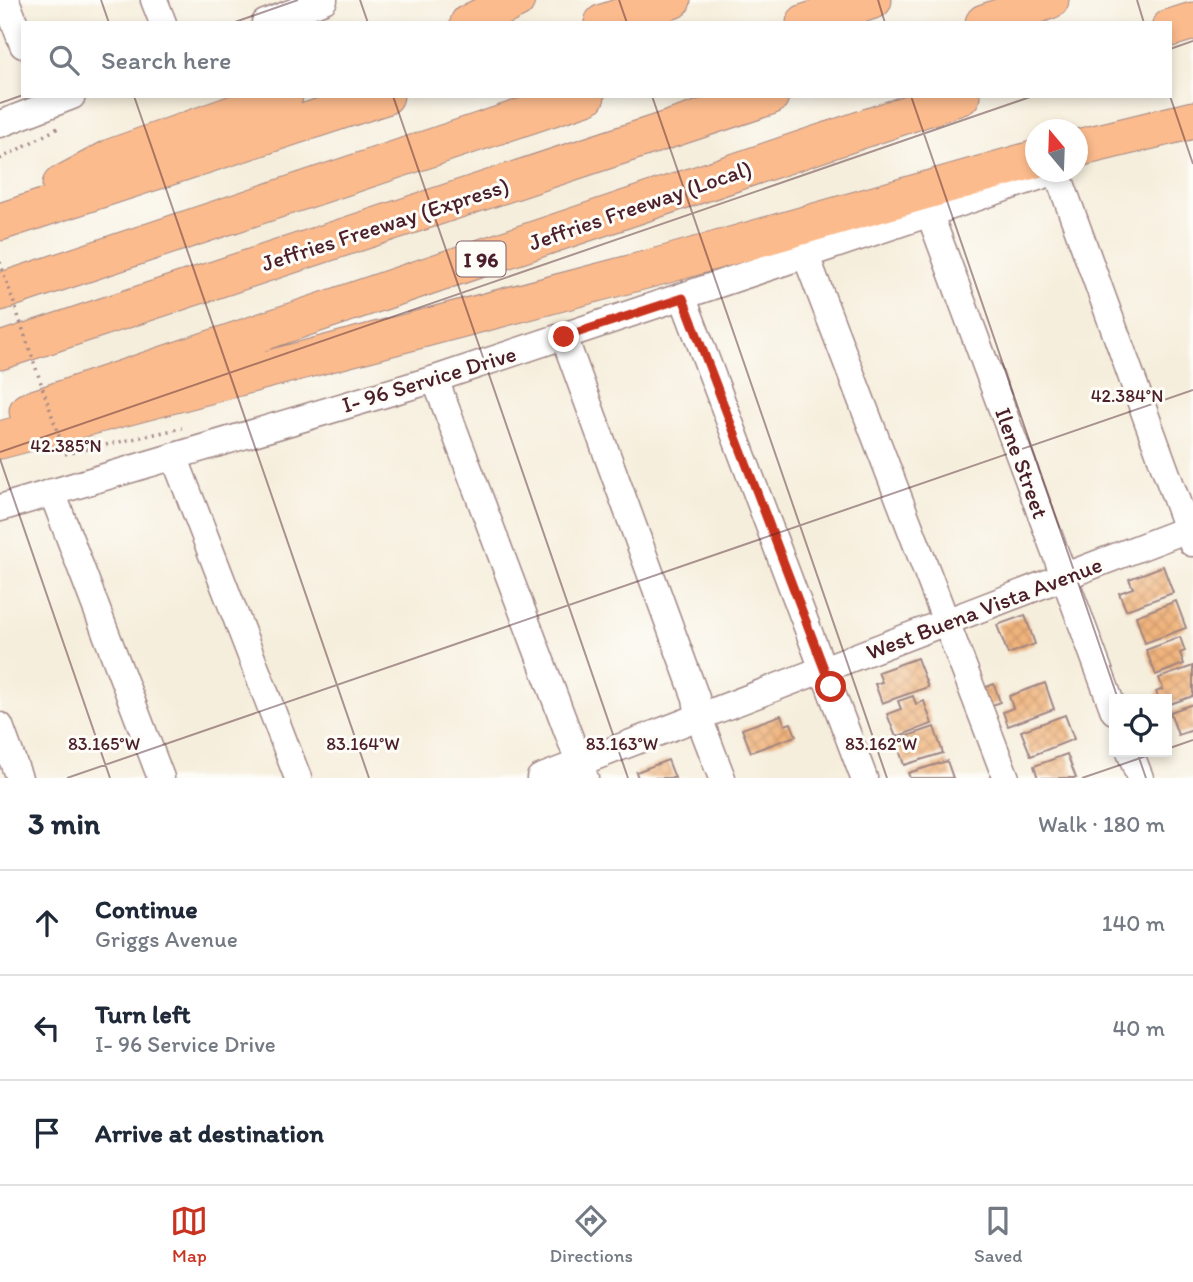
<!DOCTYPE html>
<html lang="en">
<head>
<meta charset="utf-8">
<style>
	:root { --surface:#fff; --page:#f2f2f3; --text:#1f2937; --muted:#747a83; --line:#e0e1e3; --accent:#c8321e }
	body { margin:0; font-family:Itim,sans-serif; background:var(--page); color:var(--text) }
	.controls { position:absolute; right:21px; bottom:21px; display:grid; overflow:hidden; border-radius:0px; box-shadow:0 4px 10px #0003 }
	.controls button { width:63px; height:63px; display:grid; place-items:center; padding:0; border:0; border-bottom:2px solid var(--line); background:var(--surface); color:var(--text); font:35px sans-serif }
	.compass { position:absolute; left:1025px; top:119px; width:63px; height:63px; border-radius:50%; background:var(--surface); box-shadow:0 4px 10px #0003; rotate:341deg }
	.stop { position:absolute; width:21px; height:21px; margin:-16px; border:5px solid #c8321e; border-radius:50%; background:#fff }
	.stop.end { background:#c8321e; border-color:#fff; box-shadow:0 2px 7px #0008 }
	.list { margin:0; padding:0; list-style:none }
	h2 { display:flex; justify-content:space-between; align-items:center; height:91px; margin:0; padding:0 28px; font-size:30px }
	h2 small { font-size:23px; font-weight:400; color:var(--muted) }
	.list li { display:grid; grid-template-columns:46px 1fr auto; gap:21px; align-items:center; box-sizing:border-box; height:105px; padding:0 28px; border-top:2px solid var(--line) }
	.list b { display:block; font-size:26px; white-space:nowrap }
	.list p { margin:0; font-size:23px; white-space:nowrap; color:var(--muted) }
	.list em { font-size:23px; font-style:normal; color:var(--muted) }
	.icon { flex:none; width:38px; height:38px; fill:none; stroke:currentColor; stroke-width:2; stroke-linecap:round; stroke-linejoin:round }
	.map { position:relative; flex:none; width:1193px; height:778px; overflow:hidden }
	.search { position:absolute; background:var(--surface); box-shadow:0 4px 10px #0003; left:21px; right:21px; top:21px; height:77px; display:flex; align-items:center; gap:18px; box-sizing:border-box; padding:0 24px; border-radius:0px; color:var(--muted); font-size:26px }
	.sheet { height:406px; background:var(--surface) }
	nav { display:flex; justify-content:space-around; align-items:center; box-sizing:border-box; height:98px; border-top:2px solid var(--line); background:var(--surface); font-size:19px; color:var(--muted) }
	nav a { display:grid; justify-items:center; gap:4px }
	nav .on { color:var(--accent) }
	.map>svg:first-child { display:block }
</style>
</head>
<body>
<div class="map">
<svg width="1193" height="778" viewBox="0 0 1193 778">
	<defs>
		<pattern id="building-cross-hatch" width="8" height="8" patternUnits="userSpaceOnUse" patternTransform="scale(1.75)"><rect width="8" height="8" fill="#f0b47d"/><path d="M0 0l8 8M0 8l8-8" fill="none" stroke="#cf9a6c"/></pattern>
	</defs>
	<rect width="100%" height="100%" fill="#fdfcf7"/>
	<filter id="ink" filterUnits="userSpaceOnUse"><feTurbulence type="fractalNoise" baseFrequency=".0143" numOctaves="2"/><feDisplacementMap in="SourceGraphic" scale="14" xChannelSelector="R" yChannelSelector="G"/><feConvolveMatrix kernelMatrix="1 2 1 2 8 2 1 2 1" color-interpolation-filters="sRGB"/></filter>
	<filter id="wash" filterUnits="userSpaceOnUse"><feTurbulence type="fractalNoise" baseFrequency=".00686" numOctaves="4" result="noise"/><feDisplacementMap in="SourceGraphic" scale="28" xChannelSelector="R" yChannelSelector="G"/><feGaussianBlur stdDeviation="1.57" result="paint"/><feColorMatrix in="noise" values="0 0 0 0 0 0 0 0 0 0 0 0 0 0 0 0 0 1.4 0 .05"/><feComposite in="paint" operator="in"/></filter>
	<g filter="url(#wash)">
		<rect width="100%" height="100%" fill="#f6eedc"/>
		<g id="blocks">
			<path fill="url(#building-cross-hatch)" d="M1163 566 1173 593 1126 610 1119 593 1133 588 1129 579Z
				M1176 601 1186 628 1145 643 1136 616Z
				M1025 615 1035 644 1008 654 997 625Z
				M1180 637 1185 651 1180 653 1184 664 1156 675 1146 650Z
				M917 658 928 687 882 703 875 684 882 682 878 672Z
				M1193 666V696L1167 705V699H1159L1156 692 1163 689 1159 678Z
				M1045 683 1054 709 1008 726 1003 712 1013 708 1009 696Z
				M994 684 1000 702 983 709 976 691Z
				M913 696 916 704 924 701 932 724 896 737 887 714 901 709 898 701Z
				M1193 704V730L1178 735 1170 712Z
				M781 715 785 725 791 723 796 736 751 752 742 729Z
				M1065 715 1074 739 1031 756 1021 731Z
				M934 727 943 753 904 765 896 740Z
				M1067 754 1076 778H1038L1034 766Z
				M668 760 675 778H638L636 772Z
				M947 761 953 778H910L908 773Z"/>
		</g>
	</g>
	<g filter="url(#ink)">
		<use href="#blocks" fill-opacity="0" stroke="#a08684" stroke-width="2"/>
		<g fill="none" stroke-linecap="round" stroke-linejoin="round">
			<defs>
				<path id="minor" d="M6 0 23 45
					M154 0 163 23
					M265 23 324 0
					M0 124 72 96
					M1057 172 1192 543
					M930 215 1114 711
					M806 256 1006 778
					M683 298 864 778
					M564 337 696 698 699 718 722 778
					M435 379 585 778
					M174 456 298 778
					M52 492 161 778
					M0 508 435 379 1053 172
					M0 726 19 778
					M1130 752 1140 778
					M540 778 1193 527"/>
				<path id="highway" d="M469 23 516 0
					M603 23 672 0
					M805 23 873 0
					M984 23 1050 0
					M1170 28 1193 21
					M1078 148 1193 120
					M61 185 113 157 284 96
					M0 222 385 96
					M0 292 586 96
					M0 351 770 96
					M28 411 961 96
					M0 440 668 264 1036 159"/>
			</defs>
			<use href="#minor" stroke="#a08684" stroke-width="29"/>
			<use href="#highway" stroke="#a08684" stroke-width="39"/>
			<path stroke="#a08684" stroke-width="3.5" stroke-dasharray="2 5" stroke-linecap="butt" d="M0 159 60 127
				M65 454 182 428"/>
			<use href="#minor" stroke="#fff" stroke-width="26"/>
			<use href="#highway" stroke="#fbbb8d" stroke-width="37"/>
			<path stroke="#a08684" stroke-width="3.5" stroke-dasharray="2 5" stroke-linecap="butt" d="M0 262 65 454"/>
		</g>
	</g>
	<g fill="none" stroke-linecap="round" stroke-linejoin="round" filter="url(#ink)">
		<path stroke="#c8321e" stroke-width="9" d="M564 337 683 298 831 687"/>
	</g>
	<path fill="none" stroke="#4a1f2b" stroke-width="2" stroke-opacity="0.45" d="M101 0 109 23M360 0 368 23M619 0 627 23M878 0 885 23M1137 0 1144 23M232 23 298 0M1170 49 1193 41M134 96 369 778M393 96 628 778M652 96 887 778M911 96 1118 699M1170 96 1193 164M0 103 23 95M0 452 1033 96M0 459 110 778M1167 749 1193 740M1137 752 1146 778M67 778 1193 390M1082 778 1158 752"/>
	<g text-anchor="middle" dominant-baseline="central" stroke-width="6" stroke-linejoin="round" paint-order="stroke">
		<rect fill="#fdfcf7" stroke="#806168" stroke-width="2" x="456.5" y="241.5" width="49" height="35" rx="5"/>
		<g font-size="21" font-weight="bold" fill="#4a1f2b">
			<text x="481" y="259">I 96</text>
		</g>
		<g font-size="23" fill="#4a1f2b" stroke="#fdfcf7">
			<text transform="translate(640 205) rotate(-19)">Jeffries Freeway (Local)</text>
			<text transform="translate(385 224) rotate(-18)">Jeffries Freeway (Express)</text>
			<text transform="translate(429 379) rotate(-17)">I- 96 Service Drive</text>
			<text transform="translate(1022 463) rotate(70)">Ilene Street</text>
			<text transform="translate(984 608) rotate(-21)">West Buena Vista Avenue</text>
		</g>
	</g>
	<g font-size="18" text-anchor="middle" fill="#4a1f2b" stroke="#fdfcf7" stroke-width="6" stroke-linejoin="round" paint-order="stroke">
		<text x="1127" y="402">42.384°N</text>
		<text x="66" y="452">42.385°N</text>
		<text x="104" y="750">83.165°W</text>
		<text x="363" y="750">83.164°W</text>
		<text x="622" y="750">83.163°W</text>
		<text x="881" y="750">83.162°W</text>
	</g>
</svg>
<div class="controls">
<button><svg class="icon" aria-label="locate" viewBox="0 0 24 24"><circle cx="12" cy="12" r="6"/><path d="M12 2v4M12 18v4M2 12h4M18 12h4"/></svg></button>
</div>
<svg class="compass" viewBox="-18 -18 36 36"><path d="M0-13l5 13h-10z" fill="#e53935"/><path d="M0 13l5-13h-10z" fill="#747a83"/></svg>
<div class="stop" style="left:831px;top:687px"></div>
<div class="stop end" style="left:564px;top:337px"></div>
<div class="search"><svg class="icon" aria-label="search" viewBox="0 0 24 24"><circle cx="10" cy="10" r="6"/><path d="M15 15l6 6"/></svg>Search here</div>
</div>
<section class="sheet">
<h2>3 min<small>Walk · 180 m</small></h2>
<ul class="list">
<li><svg class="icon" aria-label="ahead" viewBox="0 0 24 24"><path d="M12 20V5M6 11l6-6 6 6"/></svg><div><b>Continue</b><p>Griggs Avenue</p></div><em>140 m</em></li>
<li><svg class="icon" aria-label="left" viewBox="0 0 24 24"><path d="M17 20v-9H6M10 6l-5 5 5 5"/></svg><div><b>Turn left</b><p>I- 96 Service Drive</p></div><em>40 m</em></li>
<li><svg class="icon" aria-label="arrive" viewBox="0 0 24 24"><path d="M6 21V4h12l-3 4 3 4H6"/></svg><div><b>Arrive at destination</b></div></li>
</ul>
</section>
<nav>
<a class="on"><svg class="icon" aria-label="map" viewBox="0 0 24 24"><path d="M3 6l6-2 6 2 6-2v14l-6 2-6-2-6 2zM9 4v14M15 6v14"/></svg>Map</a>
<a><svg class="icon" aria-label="directions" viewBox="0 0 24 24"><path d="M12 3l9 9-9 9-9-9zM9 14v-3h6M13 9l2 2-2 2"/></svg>Directions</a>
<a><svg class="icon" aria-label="saved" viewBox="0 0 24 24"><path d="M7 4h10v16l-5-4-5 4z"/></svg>Saved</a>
</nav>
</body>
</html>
